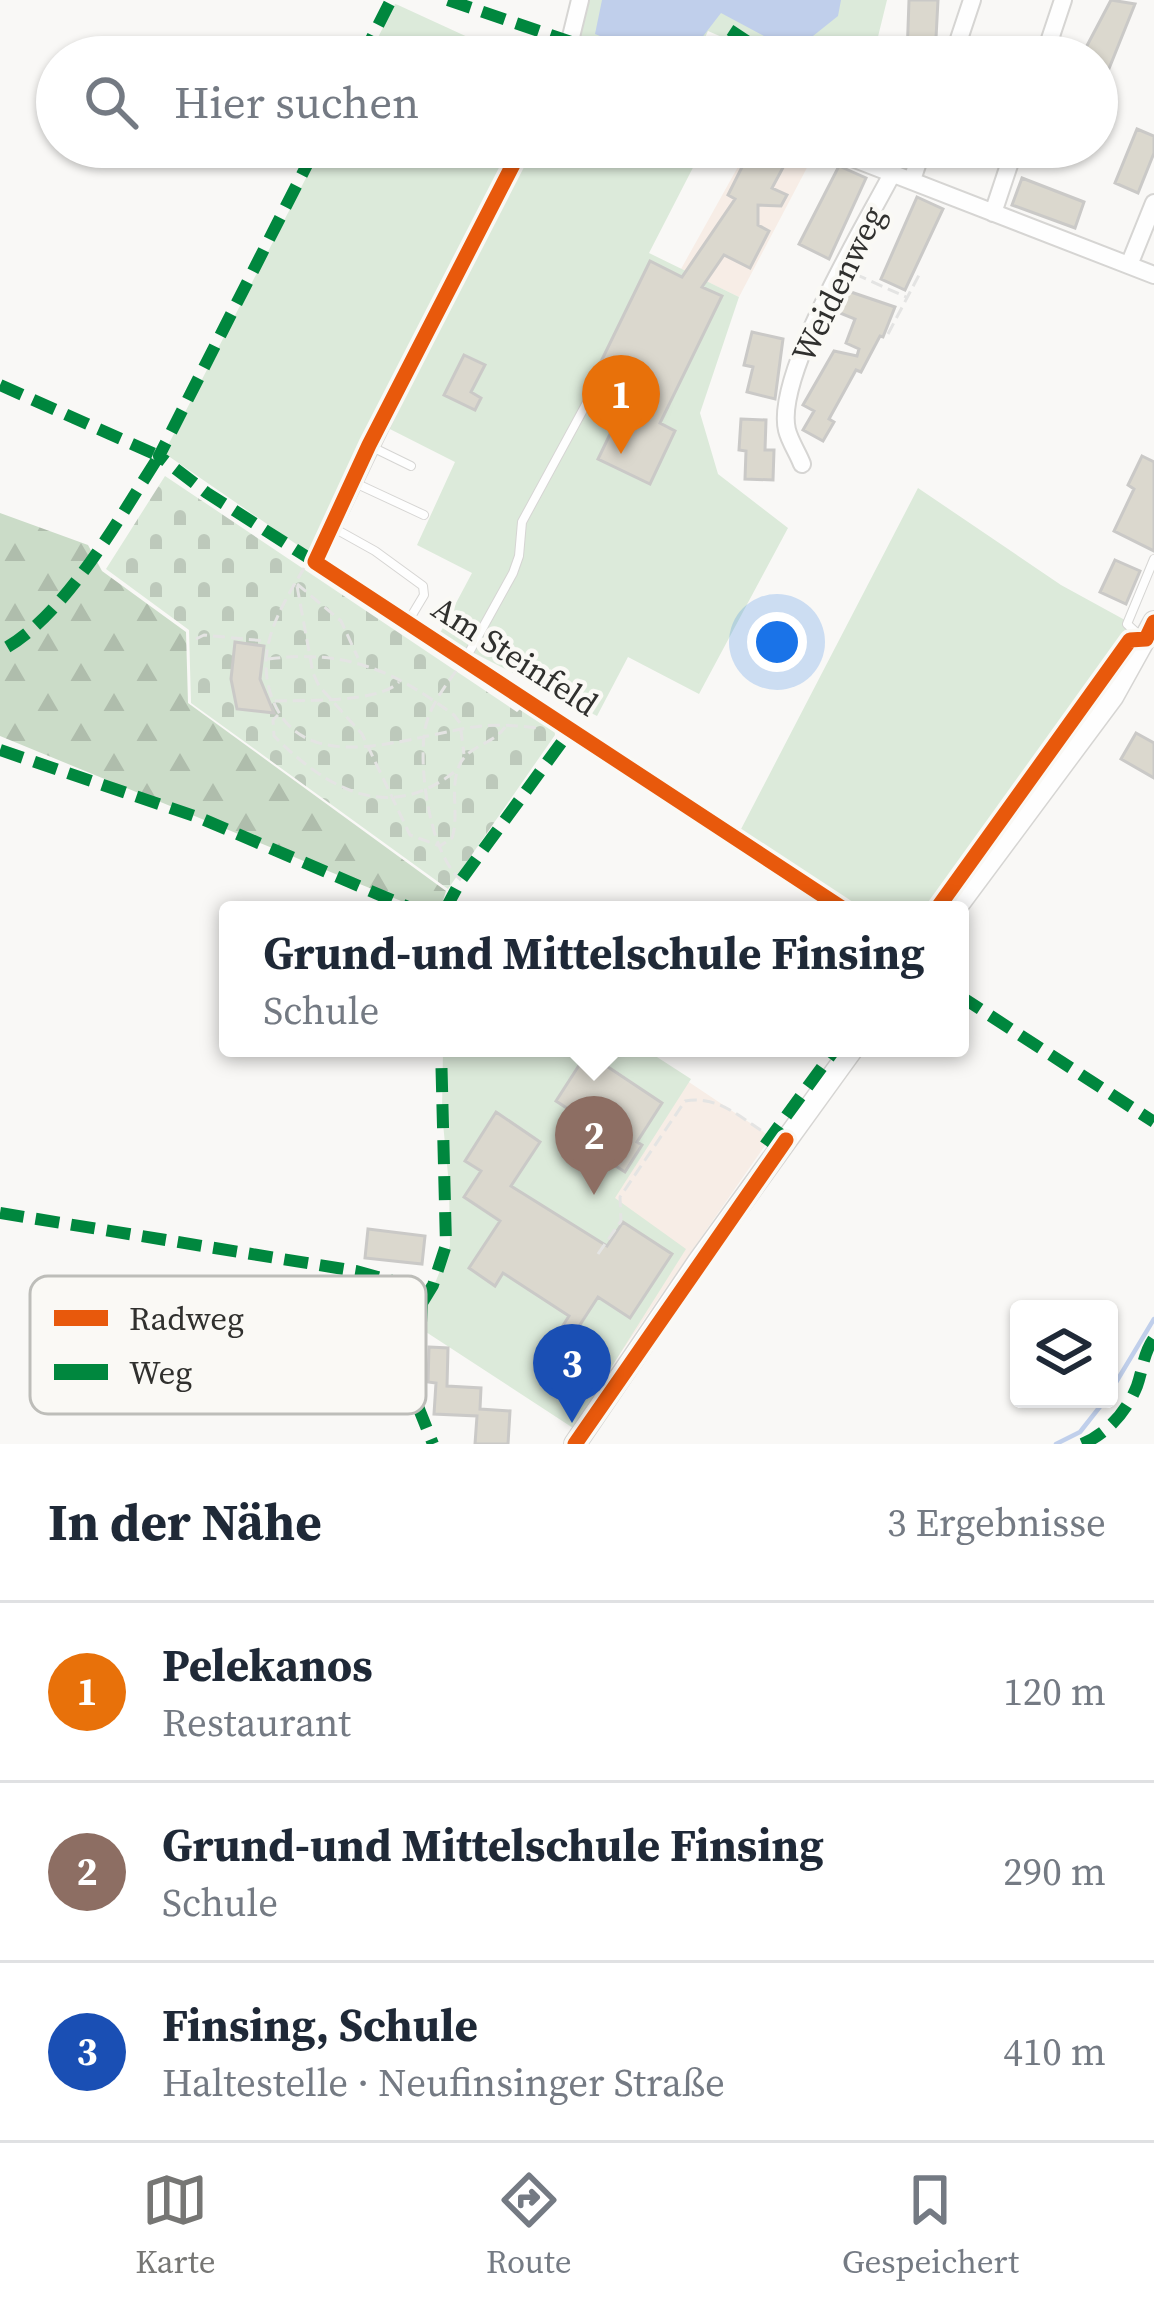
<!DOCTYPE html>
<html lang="de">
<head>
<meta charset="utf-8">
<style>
	:root { --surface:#fff; --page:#f2f2f3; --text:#1f2937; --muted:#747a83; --line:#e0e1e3; --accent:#767674 }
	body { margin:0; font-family:"Source Serif 4",serif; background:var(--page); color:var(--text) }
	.controls { position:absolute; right:36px; bottom:36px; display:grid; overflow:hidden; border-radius:12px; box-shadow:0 3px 9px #0004 }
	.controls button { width:108px; height:108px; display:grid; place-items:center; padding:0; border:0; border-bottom:3px solid var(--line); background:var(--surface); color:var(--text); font:60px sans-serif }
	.you { position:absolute; left:777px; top:642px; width:42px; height:42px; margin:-30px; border:9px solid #fff; border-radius:50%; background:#1a73e8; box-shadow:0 0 0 18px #1a73e833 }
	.badge { display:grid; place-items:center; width:78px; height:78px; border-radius:50%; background:var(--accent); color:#fff; font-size:39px; font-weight:700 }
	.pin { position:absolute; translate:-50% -99px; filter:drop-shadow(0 3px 6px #0008) }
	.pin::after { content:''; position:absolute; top:63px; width:42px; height:36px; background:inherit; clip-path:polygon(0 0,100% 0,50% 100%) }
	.popup { position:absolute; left:219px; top:901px; width:750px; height:156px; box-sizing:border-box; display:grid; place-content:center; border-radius:12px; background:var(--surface); filter:drop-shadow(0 3px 9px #0005); font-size:39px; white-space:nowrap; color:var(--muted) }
	.popup b { font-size:45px; color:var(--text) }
	.popup::after { content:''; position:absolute; left:50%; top:100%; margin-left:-24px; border:24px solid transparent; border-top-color:var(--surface) }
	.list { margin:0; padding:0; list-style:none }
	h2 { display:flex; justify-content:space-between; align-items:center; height:156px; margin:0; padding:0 48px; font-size:51px }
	h2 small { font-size:39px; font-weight:400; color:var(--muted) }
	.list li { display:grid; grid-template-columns:78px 1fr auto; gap:36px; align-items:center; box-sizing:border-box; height:180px; padding:0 48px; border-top:3px solid var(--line) }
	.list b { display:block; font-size:45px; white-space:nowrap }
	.list p { margin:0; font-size:39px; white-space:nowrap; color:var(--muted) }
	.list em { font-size:39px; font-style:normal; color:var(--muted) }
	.icon { flex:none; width:66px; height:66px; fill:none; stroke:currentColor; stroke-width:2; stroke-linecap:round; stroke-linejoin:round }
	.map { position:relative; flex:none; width:1154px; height:1444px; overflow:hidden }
	.search { position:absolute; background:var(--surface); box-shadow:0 3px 9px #0004; left:36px; right:36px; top:36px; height:132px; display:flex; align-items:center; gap:30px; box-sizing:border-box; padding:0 42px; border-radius:66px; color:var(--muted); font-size:45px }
	.sheet { height:696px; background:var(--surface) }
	nav { display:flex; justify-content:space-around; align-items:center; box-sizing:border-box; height:168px; border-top:3px solid var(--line); background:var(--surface); font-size:33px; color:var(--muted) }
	nav a { display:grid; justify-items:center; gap:6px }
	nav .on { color:var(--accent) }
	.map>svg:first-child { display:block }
</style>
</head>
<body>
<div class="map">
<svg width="1154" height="1444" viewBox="0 0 1154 1444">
	<defs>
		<pattern id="forest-firs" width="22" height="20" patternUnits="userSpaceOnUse" patternTransform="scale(3)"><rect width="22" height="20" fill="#cbdcc8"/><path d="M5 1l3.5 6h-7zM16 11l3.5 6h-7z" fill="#afbdac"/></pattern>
		<pattern id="cemetery-stones" width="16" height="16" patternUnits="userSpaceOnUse" patternTransform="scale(3)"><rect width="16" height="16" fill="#dceada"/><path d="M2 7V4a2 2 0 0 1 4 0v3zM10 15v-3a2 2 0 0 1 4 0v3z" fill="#bdc9bb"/></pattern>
	</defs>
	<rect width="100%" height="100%" fill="#f9f8f6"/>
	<path fill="#f7ede6" d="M749 147H781L811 160 739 297 681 269Z
		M638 1048 771 1137 572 1423Z"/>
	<path fill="#dceada" d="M585 0H887L873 57H768L708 31 696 57H597L575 48Z
		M395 4 398 5 511 57H368Z
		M322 147H692L701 152 649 253 739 297 700 413 718 474 788 528 699 694 628 657 597 716 439 635 472 573 417 545 455 462 376 422 312 555 164 453Z
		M918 488 1061 585 1134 625 933 910H854L739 833Z
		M443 1048H643L691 1079 615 1198 686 1249 573 1428 426 1332 427 1303 450 1246 449 1185 442 1113Z"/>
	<path fill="url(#forest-firs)" d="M0 513 88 545 102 571 186 632 188 703 446 891 440 910H423L0 736Z"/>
	<path fill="url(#cemetery-stones)" d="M165 476 517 712 522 707 554 726 555 735 448 889 191 703 189 630 106 569Z"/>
	<path fill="#c0cfeb" d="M602 0H841L838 16 803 44 775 42 721 13 687 57H652L595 34Z"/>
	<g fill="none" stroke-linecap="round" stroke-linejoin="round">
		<path stroke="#c0cfeb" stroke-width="4.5" d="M1109 1394 1154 1319
			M1056 1444 1080 1432 1106 1399"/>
	</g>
	<path fill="#dbd8ce" stroke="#cac9c7" stroke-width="3" d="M909 0H938L935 57H907Z
		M1111 0 1135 4 1098 96 1097 57H1081Z
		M1137 129 1154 136V153L1138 193 1115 183Z
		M752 147 787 160 772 188 787 195 781 206 758 205V225L769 231 750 268 724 255 702 287 722 296 660 423 675 431 650 484 598 459 627 399 591 382 650 261 682 277 735 199 728 195Z
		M839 166 866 178 829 259 799 244Z
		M1022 178 1084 202 1075 228 1012 205Z
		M917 197 943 209 905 290 881 279Z
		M845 290 895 307 883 337 880 336 861 372 856 370 829 419 834 422 823 441 803 430 814 411 803 405 834 351 857 356 859 349 846 343 855 319 835 311Z
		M752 332 783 339 775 399 747 392 753 367 744 365Z
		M464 355 485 365 471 392 481 398 475 410 444 395Z
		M741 419 766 420 765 450H774L773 480 745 479 746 451 739 450Z
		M1142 456 1154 462V551L1114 531 1134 489 1128 485Z
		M1115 560 1140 571 1126 604 1100 592Z
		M235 642 264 646 260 679 274 713 237 709 231 679Z
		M1136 733 1154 743V778L1121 759Z
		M587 1053 662 1103 637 1142 642 1145 625 1172 608 1161 620 1143 556 1101Z
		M496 1112 540 1142 511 1186 607 1246 623 1222 672 1254 630 1318 598 1297 574 1334 605 1352 587 1384 569 1374 573 1366 548 1349 569 1316 503 1273 495 1286 469 1268 500 1221 464 1197 481 1171 465 1161Z
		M368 1229 425 1236 422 1264 365 1258Z
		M429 1347 448 1348 447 1386 481 1388 480 1409 510 1411 508 1444H475L477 1416 434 1414 436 1383 428 1382Z"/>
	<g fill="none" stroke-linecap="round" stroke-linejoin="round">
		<defs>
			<path id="lane" d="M370 446 411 466
				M353 482 424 515
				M332 527 375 551 423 586 424 595 409 620
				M1140 636 1127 624 1154 559
				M466 658 513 573 519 556 522 522 590 397"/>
			<path id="street" d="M566 57 580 0
				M953 57 972 0
				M1044 57 1063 0
				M824 147 1154 275
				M912 180 923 147
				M993 213 1015 147
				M1129 265 1154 203
				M400 385 315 562 845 910
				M802 464C798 453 790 442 787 430 774 376 865 226 892 174"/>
			<path id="secondary" d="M954 910 1113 696 1154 622
				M575 1444 699 1261 853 1048"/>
		</defs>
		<use href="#lane" stroke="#d6d5d3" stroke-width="10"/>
		<use href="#street" stroke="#d6d5d3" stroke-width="20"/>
		<use href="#secondary" stroke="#d6d5d3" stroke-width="24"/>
		<path stroke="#e4e4e3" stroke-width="3" stroke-dasharray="12 6" stroke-linecap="butt" d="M855 274 906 297
			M888 334 919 275
			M304 568C280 609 254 649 272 698 304 784 418 732 482 726 500 724 519 726 538 728
			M297 584 341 621 358 658
			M297 586 313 673 319 686 362 734 410 835 440 846 452 838C460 814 448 786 461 762 471 745 495 743 505 727
			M196 639 204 635 265 641
			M268 659C345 649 393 670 454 715L460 723 464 754
			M456 671C443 689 429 708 425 729 418 769 430 854 461 880
			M275 701C305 700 379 703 399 682
			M278 715 273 720 274 736C328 790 390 825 458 769
			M598 1254 621 1221 620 1197 685 1101C718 1095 741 1118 768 1135"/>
		<use href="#lane" stroke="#fefefe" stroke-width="8"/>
		<use href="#street" stroke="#fefefe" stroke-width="16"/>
		<use href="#secondary" stroke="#fefefe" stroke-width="21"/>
		<path stroke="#00873e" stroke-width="12" stroke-dasharray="24 12" stroke-linecap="butt" d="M448 0 571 42
			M730 30 771 57
			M362 57 391 0
			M837 152 839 147
			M0 385 159 456C120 516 64 619 0 651
			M315 562 207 493 159 456 316 147
			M0 750 200 818 415 910
			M445 910 461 880 572 728
			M960 996 1154 1122
			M765 1145 836 1048
			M0 1213 356 1271 407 1285 422 1303 417 1404 433 1444
			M422 1303 433 1285 446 1245 441 1048
			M1082 1444C1107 1434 1127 1411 1137 1386 1143 1369 1143 1354 1154 1338"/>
		<defs>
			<path id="cycleway" d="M522 147 369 445 315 562 845 910
				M936 910 1130 640 1146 639 1154 622
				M575 1444 786 1140"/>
		</defs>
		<use href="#cycleway" stroke="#faf9f5" stroke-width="22"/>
		<use href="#cycleway" stroke="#e8590c" stroke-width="15"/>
	</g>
	<g text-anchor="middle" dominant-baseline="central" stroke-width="9" stroke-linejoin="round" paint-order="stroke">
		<g font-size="33" fill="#30302e" stroke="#faf9f5">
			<text transform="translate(838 284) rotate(-64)">Weidenweg</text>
			<text transform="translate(515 656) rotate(33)">Am Steinfeld</text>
		</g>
	</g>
	<rect x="30" y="1276" width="396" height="138" rx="18" fill="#faf9f5" stroke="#bdbdb9" stroke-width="3"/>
	<rect x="54" y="1310" width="54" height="16" fill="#e8590c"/>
	<rect x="54" y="1364" width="54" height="16" fill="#00873e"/>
	<g font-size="33" fill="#30302e">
		<text x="129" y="1330">Radweg</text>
		<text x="129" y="1384">Weg</text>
	</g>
</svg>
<div class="controls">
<button><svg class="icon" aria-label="layers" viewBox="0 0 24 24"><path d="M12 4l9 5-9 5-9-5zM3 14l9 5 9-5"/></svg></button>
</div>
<div class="you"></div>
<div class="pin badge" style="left:621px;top:454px;background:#e8710a">1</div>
<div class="pin badge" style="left:594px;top:1195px;background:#8d6e63">2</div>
<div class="popup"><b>Grund-und Mittelschule Finsing</b>Schule</div>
<div class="pin badge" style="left:572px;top:1423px;background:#1a4fb4">3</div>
<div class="search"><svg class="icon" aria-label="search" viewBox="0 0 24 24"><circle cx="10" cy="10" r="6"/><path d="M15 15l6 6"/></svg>Hier suchen</div>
</div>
<section class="sheet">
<h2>In der Nähe<small>3 Ergebnisse</small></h2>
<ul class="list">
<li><span class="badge" style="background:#e8710a">1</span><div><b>Pelekanos</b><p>Restaurant</p></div><em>120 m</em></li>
<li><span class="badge" style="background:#8d6e63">2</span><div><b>Grund-und Mittelschule Finsing</b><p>Schule</p></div><em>290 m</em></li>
<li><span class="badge" style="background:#1a4fb4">3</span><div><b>Finsing, Schule</b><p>Haltestelle · Neufinsinger Straße</p></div><em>410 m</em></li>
</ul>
</section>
<nav>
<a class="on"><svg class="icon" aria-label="map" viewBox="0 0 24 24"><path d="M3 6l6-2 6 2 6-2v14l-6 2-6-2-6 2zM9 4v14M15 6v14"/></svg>Karte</a>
<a><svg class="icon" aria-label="directions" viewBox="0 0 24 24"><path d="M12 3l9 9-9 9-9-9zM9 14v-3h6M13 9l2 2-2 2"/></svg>Route</a>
<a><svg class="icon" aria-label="saved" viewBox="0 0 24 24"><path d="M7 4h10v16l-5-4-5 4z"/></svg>Gespeichert</a>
</nav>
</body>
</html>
